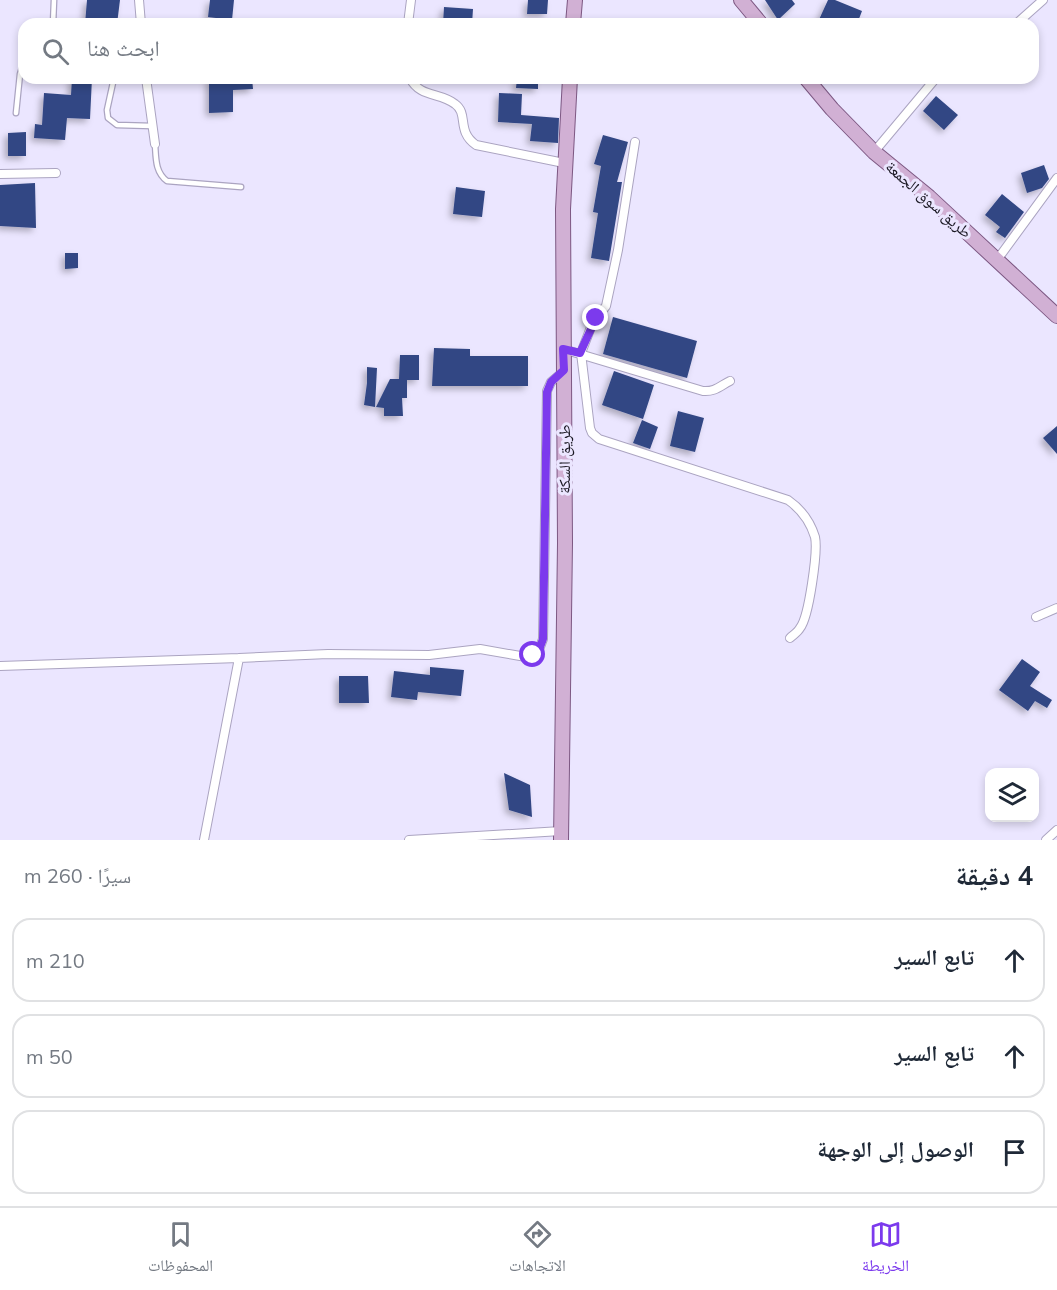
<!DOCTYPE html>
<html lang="ar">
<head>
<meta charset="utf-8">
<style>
	:root { --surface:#fff; --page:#f2f2f3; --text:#1f2937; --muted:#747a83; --line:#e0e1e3; --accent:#7c3aed }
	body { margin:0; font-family:Mulish,"Noto Naskh Arabic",sans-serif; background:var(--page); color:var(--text); direction:rtl }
	.controls { position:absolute; right:18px; bottom:18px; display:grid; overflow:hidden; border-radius:12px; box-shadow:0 3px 9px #0003 }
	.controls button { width:54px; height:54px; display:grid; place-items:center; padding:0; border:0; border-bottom:2px solid var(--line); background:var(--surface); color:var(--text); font:30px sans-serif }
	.stop { position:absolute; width:18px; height:18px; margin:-14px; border:4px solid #7c3aed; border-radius:50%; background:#fff }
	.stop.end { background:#7c3aed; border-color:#fff; box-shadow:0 2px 6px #0008 }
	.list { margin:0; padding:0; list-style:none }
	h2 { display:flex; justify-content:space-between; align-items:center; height:78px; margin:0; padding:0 24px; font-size:26px }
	h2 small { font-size:20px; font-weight:400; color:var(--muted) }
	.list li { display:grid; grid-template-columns:39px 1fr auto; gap:18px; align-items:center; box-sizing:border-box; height:84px; margin:0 12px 12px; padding:0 12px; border:2px solid var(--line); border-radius:18px }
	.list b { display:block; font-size:22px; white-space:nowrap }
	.list em { font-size:20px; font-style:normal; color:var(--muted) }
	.icon { flex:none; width:33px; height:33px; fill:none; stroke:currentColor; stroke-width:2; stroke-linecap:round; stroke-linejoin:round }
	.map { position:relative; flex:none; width:1057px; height:840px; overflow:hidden; direction:ltr }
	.search { position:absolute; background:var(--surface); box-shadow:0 3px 9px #0003; left:18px; right:18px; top:18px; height:66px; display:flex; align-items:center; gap:15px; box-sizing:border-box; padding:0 21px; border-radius:18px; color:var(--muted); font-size:22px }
	.sheet { height:366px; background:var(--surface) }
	nav { display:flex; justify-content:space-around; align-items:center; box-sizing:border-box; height:84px; border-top:2px solid var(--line); background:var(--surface); font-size:16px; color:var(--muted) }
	nav a { display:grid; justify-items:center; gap:3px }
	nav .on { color:var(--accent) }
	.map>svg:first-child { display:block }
</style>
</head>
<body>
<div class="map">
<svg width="1057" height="840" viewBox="0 0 1057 840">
	<defs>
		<filter id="shadow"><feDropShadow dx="-3.5" dy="3.5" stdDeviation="3" flood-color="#0004"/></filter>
	</defs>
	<rect width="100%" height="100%" fill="#ebe6ff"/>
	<path fill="#324784" filter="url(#shadow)" d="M87 0H120L117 24H85Z
		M210 0H234L232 20 208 17Z
		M528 0H548L547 14H527Z
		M765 0H792L795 4 778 20Z
		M828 0H835L862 11 857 24H817Z
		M444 7 473 9 472 24H443Z
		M72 78H92L90 119 67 118 65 140 34 138 35 124 42 125 44 93 71 95Z
		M209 78H252L253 89 233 90V112L209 113Z
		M517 78H538V89L516 88Z
		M499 93 522 94 521 115 559 118 558 143 530 141 532 124 498 122Z
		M936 96 958 115 944 130 923 111Z
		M26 132V156H8V133Z
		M603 135 628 142 617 182H622L609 261 591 258 598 213 593 212 601 166 594 164Z
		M1044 165 1049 179 1042 188 1027 193 1021 173Z
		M35 183 36 228 0 226V185Z
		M456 187 485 191 482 217 453 214Z
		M1002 194 1024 212 1005 238 996 232 1000 227 985 215Z
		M65 253H78V268L65 269Z
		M613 317 697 341 687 378 603 354Z
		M434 348 470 349V356H528V386H432Z
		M400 355H419V380H407V398H402L403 416H384V408L376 407 390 379H399Z
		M367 367 377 368 375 407 364 405 367 383Z
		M614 371 654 385 643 419 602 405Z
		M678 411 704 418 695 452 670 446Z
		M642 420 658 427 650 449 633 443Z
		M1057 426V454L1043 438Z
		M1022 659 1040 672 1030 686 1052 700 1047 708 1035 701 1028 711 999 690Z
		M430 667 464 670 461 696 418 692 417 700 391 697 394 671 430 675Z
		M339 676H368L369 703H339Z
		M504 773 530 785 532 817 509 810Z"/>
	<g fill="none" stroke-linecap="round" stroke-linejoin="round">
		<defs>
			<path id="lane" d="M53 24 54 0
				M114 78 107 110 108 118 117 125 152 126
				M16 113 20 74 24 61
				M155 144C156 158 155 172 167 181L241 187"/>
			<path id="street" d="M139 0 141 24
				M408 24 411 0
				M1016 24 1043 0
				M146 78 155 144
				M410 78C420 98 440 92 455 104 469 114 456 131 476 145L564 163
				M635 142 618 250 606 306 593 322 581 353 590 428 592 433 599 439 788 500C801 509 810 521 815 537 818 551 809 617 800 628 798 632 793 635 790 638
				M874 152 936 78
				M0 174 56 173
				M997 260 1057 178
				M563 349 703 391C715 392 720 386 730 381
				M1036 617 1057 608
				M239 658 328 654 429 655 480 649 526 657 533 655 540 647 543 639 547 391 551 382 564 371
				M0 666 239 658 204 840
				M409 840 561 831
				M1046 840 1057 830"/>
			<path id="primary" d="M741 0 761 24
				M573 24 575 0
				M806 78 832 109 874 152 929 197 1057 316
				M561 840 565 543 563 209 570 78"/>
		</defs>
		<use href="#lane" stroke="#aba4c1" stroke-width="7"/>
		<use href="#street" stroke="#aba4c1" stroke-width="10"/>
		<use href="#primary" stroke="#7d5883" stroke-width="16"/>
		<use href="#lane" stroke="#fff" stroke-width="4.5"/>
		<use href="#street" stroke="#fff" stroke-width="8"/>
		<use href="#primary" stroke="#d1b0d4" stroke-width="14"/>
	</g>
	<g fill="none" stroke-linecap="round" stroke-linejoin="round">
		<path stroke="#7c3aed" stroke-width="8" d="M533 655 540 647 543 639 547 392 551 382 564 370 563 349 580 353 596 318"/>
	</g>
	<g text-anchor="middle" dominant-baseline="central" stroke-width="6" stroke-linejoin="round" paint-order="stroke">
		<g font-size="16" fill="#1a1823" stroke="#ebe6ff">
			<text transform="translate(929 199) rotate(41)">طريق سوق الجمعة</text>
			<text transform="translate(564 459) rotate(-90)">طريق السكة</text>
		</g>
	</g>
</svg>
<div class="controls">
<button><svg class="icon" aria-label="layers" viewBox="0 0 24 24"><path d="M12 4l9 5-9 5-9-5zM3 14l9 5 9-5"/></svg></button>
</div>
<div class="stop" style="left:533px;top:655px"></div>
<div class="stop end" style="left:596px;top:318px"></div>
<div class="search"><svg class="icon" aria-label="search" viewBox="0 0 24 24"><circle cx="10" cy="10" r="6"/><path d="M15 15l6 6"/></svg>ابحث هنا</div>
</div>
<section class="sheet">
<h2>4 دقيقة<small>سيرًا · 260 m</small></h2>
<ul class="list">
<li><svg class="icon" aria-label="ahead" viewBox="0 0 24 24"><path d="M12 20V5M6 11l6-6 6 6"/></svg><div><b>تابع السير</b></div><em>210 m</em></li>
<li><svg class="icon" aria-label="ahead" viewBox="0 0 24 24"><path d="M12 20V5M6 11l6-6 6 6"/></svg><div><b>تابع السير</b></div><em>50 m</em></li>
<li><svg class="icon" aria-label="arrive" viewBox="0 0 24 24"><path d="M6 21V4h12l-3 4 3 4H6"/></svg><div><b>الوصول إلى الوجهة</b></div></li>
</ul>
</section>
<nav>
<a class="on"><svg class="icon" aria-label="map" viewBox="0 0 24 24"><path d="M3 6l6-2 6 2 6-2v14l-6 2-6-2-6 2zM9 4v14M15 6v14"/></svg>الخريطة</a>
<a><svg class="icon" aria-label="directions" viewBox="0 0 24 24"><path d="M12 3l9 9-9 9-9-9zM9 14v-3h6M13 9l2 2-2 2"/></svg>الاتجاهات</a>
<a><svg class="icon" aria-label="saved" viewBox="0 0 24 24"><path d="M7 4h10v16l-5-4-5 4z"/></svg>المحفوظات</a>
</nav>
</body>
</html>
